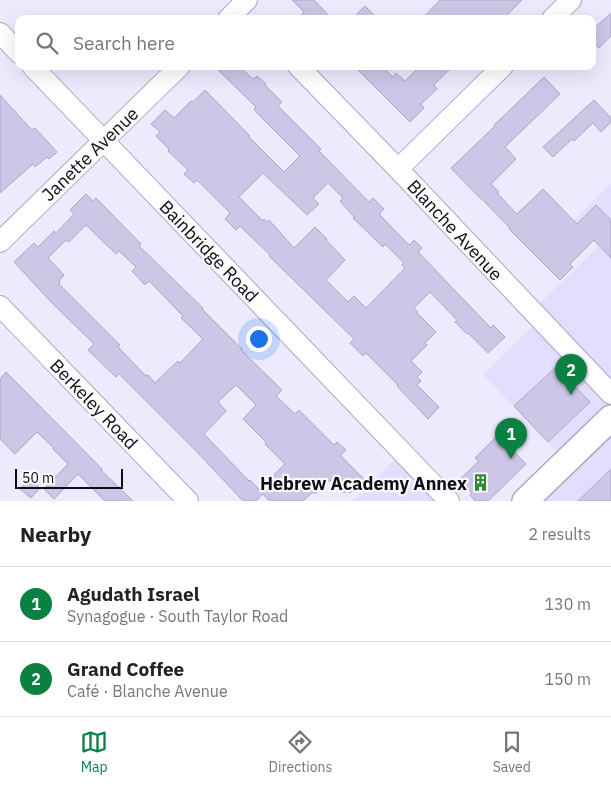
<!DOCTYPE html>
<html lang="en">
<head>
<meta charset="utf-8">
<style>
	:root { --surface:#fff; --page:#f2f2f2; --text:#222; --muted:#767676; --line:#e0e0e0; --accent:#0b8043 }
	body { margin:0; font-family:"IBM Plex Sans",sans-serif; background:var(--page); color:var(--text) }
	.scale { position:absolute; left:15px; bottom:12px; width:108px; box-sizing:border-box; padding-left:5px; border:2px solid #0f0c17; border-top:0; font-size:14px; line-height:18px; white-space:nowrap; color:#0f0c17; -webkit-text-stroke:4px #fafafa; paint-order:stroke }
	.you { position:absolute; left:258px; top:338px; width:18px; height:18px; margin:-12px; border:4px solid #fff; border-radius:50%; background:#1a73e8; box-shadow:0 0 0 8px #1a73e833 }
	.badge { display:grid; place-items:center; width:32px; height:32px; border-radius:50%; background:var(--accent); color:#fff; font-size:16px; font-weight:700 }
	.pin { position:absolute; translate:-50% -41px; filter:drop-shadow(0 1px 2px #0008) }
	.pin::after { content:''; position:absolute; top:26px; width:18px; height:15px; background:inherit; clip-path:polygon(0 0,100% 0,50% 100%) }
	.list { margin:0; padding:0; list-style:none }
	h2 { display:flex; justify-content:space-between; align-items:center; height:65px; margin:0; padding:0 20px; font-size:21px }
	h2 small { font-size:16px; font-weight:400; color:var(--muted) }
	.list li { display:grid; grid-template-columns:32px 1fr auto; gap:15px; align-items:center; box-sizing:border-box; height:75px; padding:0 20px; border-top:1px solid var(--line) }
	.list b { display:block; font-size:19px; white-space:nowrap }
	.list p { margin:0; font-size:16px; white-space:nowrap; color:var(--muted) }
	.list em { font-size:16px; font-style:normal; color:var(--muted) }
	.icon { flex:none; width:28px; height:28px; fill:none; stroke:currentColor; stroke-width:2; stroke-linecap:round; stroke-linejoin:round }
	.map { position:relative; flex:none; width:611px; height:501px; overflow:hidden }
	.search { position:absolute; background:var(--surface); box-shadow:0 5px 20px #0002; left:15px; right:15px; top:15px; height:55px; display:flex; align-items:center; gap:12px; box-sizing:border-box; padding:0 18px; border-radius:10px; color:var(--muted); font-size:19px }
	.sheet { height:215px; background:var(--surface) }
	nav { display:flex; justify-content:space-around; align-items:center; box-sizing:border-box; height:70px; border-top:1px solid var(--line); background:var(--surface); font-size:14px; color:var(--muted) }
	nav a { display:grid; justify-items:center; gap:2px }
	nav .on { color:var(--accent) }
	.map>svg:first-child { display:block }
</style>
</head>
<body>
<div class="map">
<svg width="611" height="501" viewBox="0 0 611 501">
	<rect width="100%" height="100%" fill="#eeeafe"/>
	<path fill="#e4defe" d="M611 183V399L557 452 483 375 534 325 537 306 598 246 574 220Z
		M611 436V501H543Z
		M396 458 437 501H353Z"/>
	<path fill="#cdc6e7" stroke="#aca6c6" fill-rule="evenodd" d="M292 0H314L332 19H298L304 12Z
		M440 0H522L503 19H422Z
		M365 6 378 19H352Z
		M611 13V36L599 48 592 41V30Z
		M214 66H239L253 79 257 76 266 84 265 85 282 102 278 106 321 149 319 151 369 202 373 198 384 209 379 214 408 244 410 245 414 240 422 248 418 252 491 328 493 325 505 337 488 353 468 333 467 334 455 322 457 320 430 292 414 308 418 312 417 313 436 332 425 343 427 345 411 361 422 372 417 377 421 381 417 385 439 407 428 419 397 386 398 385 366 353 363 356 350 343 354 339 269 256 270 255 240 226 236 230 225 219 230 213 197 180 194 183 184 174 188 170 168 151 169 149 156 136 160 132 151 124 165 110 174 118 191 101 193 102 205 90 250 136 249 137 284 172 300 156 258 114 254 109 256 107ZM263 173 307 215 319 204 313 198 328 183 343 198 340 201 354 217 353 218 383 247 385 244 404 263 402 265 405 268 366 308 354 296 348 302 326 280 345 260 326 240 327 239 315 227 294 248 269 220 267 222 264 219 263 221 239 197Z
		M354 66H382L393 77 396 73 405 81 420 66H453L434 85 437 89 421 104 424 108 410 122Z
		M544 77 560 94 505 147 516 159 491 184 499 192 497 193 517 214 543 189 577 224 596 205 611 220V258L594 240 570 264 573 267 560 280 509 229 510 228 482 199H481L451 168 495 126 494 125 513 107Z
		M0 95 32 130 35 128 57 152 49 159 47 157 35 167 33 164 0 193Z
		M594 100 611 118V122L601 132 593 123 574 141 572 139 553 157 543 147Z
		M86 194 93 201 96 198 141 244 139 246 203 308 202 309 242 349 241 350 282 390 276 396 295 414 299 410 334 445 337 442 346 450 341 455 342 457 364 479 350 493 348 490 344 493 330 480 315 494 313 492 303 501H269L263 494 256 501H243L197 452 119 374 116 377 88 350 94 344 52 303 14 262 34 243 38 247 54 231 56 233 74 214 70 210ZM86 225 116 254 119 251 136 267 132 271 145 285 149 281 183 316 181 318 203 339 180 363 178 361 155 383 148 375 146 376 118 347 120 345 59 284 60 283 59 281 64 275 48 258 66 240 69 242ZM236 385 256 405 243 419 266 442 265 444 285 464 259 489 250 480 249 481 204 434 226 411 218 402Z
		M556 367 590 402 548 442 514 406Z
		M6 372 102 469 101 470 133 501H105L78 474 54 499 44 489 68 464 53 449 54 448 37 432 15 454 0 439V379Z
		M498 435 526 464 488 501H475L470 495 472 493 459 480 479 461 475 458Z
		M611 469V501H578Z
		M30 478 40 488 31 498 20 489Z"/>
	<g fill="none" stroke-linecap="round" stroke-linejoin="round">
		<defs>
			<path id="minor" d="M228 19 247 0
				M552 19 571 0
				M0 33 19 53
				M32 66 449 501
				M298 66 398 169 611 394
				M398 169 503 66
				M0 242 180 66
				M0 306 188 501"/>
			<path id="major" d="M525 501 611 418"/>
		</defs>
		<use href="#minor" stroke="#aca6c5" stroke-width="22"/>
		<use href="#major" stroke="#aca6c5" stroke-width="28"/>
		<use href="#minor" stroke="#fff" stroke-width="20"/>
		<use href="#major" stroke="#fff" stroke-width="25"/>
	</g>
	<defs>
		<symbol id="building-bare" viewBox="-9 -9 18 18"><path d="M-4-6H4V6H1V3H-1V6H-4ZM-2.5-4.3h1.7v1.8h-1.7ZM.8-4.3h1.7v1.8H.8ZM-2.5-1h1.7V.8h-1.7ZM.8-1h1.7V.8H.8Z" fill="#308837" stroke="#fafafa" stroke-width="2.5" paint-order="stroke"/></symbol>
	</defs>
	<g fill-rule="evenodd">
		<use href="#building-bare" x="468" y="470" width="25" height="25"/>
	</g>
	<g text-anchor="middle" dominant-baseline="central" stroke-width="4.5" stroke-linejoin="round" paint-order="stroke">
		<g font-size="18" fill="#0f0c17" stroke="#fafafa">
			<text transform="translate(90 154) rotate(-44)">Janette Avenue</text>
			<text transform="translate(455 230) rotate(47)">Blanche Avenue</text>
			<text transform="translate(209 251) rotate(46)">Bainbridge Road</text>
			<text transform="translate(94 404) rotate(46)">Berkeley Road</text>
		</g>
		<g font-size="18" font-weight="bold" fill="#0f0c17" stroke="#fafafa" text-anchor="end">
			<text x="467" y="483">Hebrew Academy Annex</text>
		</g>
	</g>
</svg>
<div class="scale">50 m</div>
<div class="you"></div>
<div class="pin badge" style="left:511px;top:459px">1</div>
<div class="pin badge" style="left:571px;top:395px">2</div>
<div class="search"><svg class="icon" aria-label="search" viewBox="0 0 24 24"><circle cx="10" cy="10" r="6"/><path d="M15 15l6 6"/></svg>Search here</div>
</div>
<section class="sheet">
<h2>Nearby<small>2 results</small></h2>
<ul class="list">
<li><span class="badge">1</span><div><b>Agudath Israel</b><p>Synagogue · South Taylor Road</p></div><em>130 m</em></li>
<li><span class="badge">2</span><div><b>Grand Coffee</b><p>Café · Blanche Avenue</p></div><em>150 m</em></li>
</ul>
</section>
<nav>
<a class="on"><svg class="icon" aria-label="map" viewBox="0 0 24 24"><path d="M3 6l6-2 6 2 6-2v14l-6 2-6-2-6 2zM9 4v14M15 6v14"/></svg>Map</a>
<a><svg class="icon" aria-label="directions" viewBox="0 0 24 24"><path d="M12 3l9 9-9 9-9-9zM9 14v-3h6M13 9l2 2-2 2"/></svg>Directions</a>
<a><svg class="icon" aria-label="saved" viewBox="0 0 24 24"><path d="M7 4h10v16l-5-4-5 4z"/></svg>Saved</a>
</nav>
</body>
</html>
